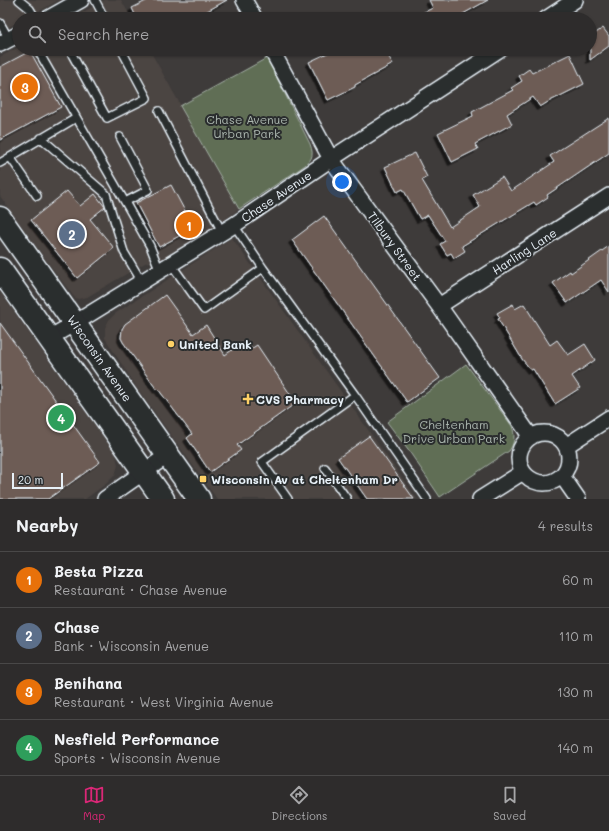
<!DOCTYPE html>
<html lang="en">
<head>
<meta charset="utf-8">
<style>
	:root { --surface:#2e2c2c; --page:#3a3838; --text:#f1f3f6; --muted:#a7a7a9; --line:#494848; --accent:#db2777 }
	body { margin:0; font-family:Mali,sans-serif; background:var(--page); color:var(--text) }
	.scale { position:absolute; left:12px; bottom:10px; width:51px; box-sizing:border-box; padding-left:4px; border:2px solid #e8f1f8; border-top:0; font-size:11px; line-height:14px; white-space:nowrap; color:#e8f1f8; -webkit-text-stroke:3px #2a2d2e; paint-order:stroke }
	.you { position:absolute; left:342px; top:182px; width:14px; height:14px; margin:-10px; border:3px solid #fff; border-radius:50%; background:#1a73e8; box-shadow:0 0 0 6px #1a73e833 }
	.badge { display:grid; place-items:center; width:26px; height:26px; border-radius:50%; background:var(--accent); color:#fff; font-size:13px; font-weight:700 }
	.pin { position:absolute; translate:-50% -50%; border:2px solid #fff; box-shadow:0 1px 4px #0006 }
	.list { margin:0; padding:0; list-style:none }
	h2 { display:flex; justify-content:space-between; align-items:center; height:52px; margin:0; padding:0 16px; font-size:17px }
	h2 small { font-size:13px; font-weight:400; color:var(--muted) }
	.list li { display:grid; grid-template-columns:26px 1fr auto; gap:12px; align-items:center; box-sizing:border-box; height:56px; padding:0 16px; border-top:1px solid var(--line) }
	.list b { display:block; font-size:15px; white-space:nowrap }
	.list p { margin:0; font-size:13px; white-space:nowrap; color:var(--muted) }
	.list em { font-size:13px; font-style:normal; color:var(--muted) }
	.icon { flex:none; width:22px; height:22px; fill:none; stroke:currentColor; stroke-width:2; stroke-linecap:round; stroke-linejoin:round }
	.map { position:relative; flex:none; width:609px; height:499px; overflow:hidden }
	.search { position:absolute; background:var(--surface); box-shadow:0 1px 3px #0004; left:12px; right:12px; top:12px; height:44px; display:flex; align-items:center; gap:10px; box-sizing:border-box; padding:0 14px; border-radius:22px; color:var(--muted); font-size:15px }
	.sheet { height:276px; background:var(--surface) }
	nav { display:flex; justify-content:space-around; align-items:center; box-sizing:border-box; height:56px; border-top:1px solid var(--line); background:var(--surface); font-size:11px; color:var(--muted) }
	nav a { display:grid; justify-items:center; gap:2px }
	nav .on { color:var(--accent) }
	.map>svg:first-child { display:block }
</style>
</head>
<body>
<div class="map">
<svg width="609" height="499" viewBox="0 0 609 499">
	<defs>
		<filter id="shadow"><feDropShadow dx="-3.5" dy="3.5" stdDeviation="0" flood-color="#0009"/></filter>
	</defs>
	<rect width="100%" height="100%" fill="#3e3b3a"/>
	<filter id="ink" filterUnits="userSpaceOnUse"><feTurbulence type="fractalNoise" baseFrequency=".025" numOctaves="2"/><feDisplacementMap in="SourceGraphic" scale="8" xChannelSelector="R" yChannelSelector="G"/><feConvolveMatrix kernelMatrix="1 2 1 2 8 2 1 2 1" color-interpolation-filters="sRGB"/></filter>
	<g filter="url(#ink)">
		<path fill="#4c4542" d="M0 0H59L25 19H19V22L0 32Z
			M105 0H121L132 19H70Z
			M19 47V49H149L239 209 210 230 166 258 145 263 87 297 78 299 74 297 52 268 0 196V57Z
			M232 238 417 499H217L137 388 105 338V328L109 320 116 313Z
			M0 292 116 455 118 465 115 475 106 484 85 499H0Z"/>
		<path fill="#606e55" stroke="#a4b0a6" d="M267 58 310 144C315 157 311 161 301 168L239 209 180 106Z
			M466 364 512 426C515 435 515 443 509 451L440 497 411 454 387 422Z"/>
		<path fill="#6d5c55" stroke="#e8f1f8" filter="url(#shadow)" d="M148 0H227L193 19H137L132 8Z
			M429 0H488L454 19H409L433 8Z
			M603 28 609 36V46L590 60V37Z
			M336 49H384L393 64 355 85V87L328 100 309 62Z
			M30 51 61 107 0 140V67Z
			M570 54 584 84 548 102 540 107 533 97 507 114 512 124 475 144 478 149 452 162 438 133 473 116 472 112 513 90 511 88 522 81 519 76 529 69 532 73Z
			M609 118V153L547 195 548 197 536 205 534 202 462 246 465 251 454 258 451 253 447 255 440 244 445 241 428 215 420 219 403 189 397 192 385 167 415 153 427 177 422 180 450 227 480 207 473 195 502 177 511 191 554 162 550 156Z
			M171 185 194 228 159 247 136 203Z
			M67 191 80 206 95 194 105 207 90 219 114 248 77 278 31 220Z
			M324 216 440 378 407 402 292 240Z
			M609 246V292L601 280 567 303 553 283 570 271 571 273Z
			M165 295 193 334 206 325 225 355 246 340 251 349 257 345 296 403 237 445 241 450 210 472 187 438 192 434 158 389 157 390 123 342 121 338 122 329 125 324Z
			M513 304 515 309 524 304 550 345 557 340 568 355 585 344 595 360 572 376 580 388 555 404 533 369 531 370 522 359 498 319 500 318 497 313Z
			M0 323 100 462 48 499H0Z
			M369 436 414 499H367L338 458Z"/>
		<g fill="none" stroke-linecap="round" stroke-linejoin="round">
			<defs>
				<path id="service" d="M19 0 30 9 36 19
					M95 0 105 19
					M0 23 9 39
					M37 49 125 202
					M69 49 107 118 147 98 121 49
					M159 111 222 232
					M120 137 148 190 125 202 150 246 160 271
					M41 138 106 194 124 252 142 282
					M10 157 37 196
					M0 163 76 118
					M171 264 204 310 263 268 234 225
					M263 268 355 395
					M325 468 347 499
					M288 499 262 462 355 395 427 499"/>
				<path id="minor" d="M244 0 255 19
					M47 19 81 0
					M546 19 575 0
					M0 44 19 34
					M271 49 331 159 439 306 531 437
					M439 306 609 196
					M49 338 75 323 234 225 331 159 500 49
					M519 458a25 25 0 1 1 50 0a25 25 0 1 1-50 0Z
					M566 446 609 418
					M562 476 578 499
					M105 499 168 455
					M480 499 523 472"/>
				<path id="primary" d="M0 218 199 499
					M0 269 163 499"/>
			</defs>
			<use href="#service" stroke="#e8f1f8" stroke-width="10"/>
			<use href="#minor" stroke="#e8f1f8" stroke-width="18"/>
			<use href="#primary" stroke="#e8f1f8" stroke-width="25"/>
			<use href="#service" stroke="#2a2d2e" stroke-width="7"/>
			<use href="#minor" stroke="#2a2d2e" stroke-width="15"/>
			<use href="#primary" stroke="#2a2d2e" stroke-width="22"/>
		</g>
	</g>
	<g fill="#ffd166" stroke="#2a2d2e" stroke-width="1.5">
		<circle cx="171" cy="344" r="4"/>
		<path d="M246 393h4v4h4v4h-4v4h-4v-4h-4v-4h4z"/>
		<rect x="199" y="475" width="8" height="8" rx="2"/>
	</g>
	<g text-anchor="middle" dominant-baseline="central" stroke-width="4" stroke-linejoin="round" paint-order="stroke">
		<g font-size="12" fill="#abb6af" stroke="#2a2d2e">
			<text x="247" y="119">Chase Avenue<tspan x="247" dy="14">Urban Park</tspan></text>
			<text x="454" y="424">Cheltenham<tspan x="454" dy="14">Drive Urban Park</tspan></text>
		</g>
		<g font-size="12" fill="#e8f1f8" stroke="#2a2d2e">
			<text transform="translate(276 196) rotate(-34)">Chase Avenue</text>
			<text transform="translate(395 246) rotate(54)">Tilbury Street</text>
			<text transform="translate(524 251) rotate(-33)">Harling Lane</text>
			<text transform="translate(100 358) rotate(55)">Wisconsin Avenue</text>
		</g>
		<g font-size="12" font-weight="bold" fill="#e8f1f8" stroke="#2a2d2e" text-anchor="start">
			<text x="179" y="344">United Bank</text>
			<text x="256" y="399">CVS Pharmacy</text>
			<text x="211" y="479">Wisconsin Av at Cheltenham Dr</text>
		</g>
	</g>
</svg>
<div class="scale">20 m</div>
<div class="you"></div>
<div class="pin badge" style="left:189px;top:225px;background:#e8710a">1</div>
<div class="pin badge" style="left:72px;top:234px;background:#5c6f8a">2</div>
<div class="pin badge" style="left:25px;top:87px;background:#e8710a">3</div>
<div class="pin badge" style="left:61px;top:418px;background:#2e9e5b">4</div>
<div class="search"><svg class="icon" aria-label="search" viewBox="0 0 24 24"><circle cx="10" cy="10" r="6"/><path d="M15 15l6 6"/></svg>Search here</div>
</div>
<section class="sheet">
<h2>Nearby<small>4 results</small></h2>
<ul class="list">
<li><span class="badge" style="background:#e8710a">1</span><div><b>Besta Pizza</b><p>Restaurant · Chase Avenue</p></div><em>60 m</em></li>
<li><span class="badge" style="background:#5c6f8a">2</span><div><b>Chase</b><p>Bank · Wisconsin Avenue</p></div><em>110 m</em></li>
<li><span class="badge" style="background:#e8710a">3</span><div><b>Benihana</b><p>Restaurant · West Virginia Avenue</p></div><em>130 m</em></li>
<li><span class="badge" style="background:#2e9e5b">4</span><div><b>Nesfield Performance</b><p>Sports · Wisconsin Avenue</p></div><em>140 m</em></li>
</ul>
</section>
<nav>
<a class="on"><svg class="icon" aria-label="map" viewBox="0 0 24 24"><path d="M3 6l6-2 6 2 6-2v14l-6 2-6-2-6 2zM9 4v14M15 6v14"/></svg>Map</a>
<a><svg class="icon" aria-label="directions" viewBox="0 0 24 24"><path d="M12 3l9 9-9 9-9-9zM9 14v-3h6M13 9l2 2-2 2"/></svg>Directions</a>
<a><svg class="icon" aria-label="saved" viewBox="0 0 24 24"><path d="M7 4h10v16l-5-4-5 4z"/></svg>Saved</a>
</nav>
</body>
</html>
